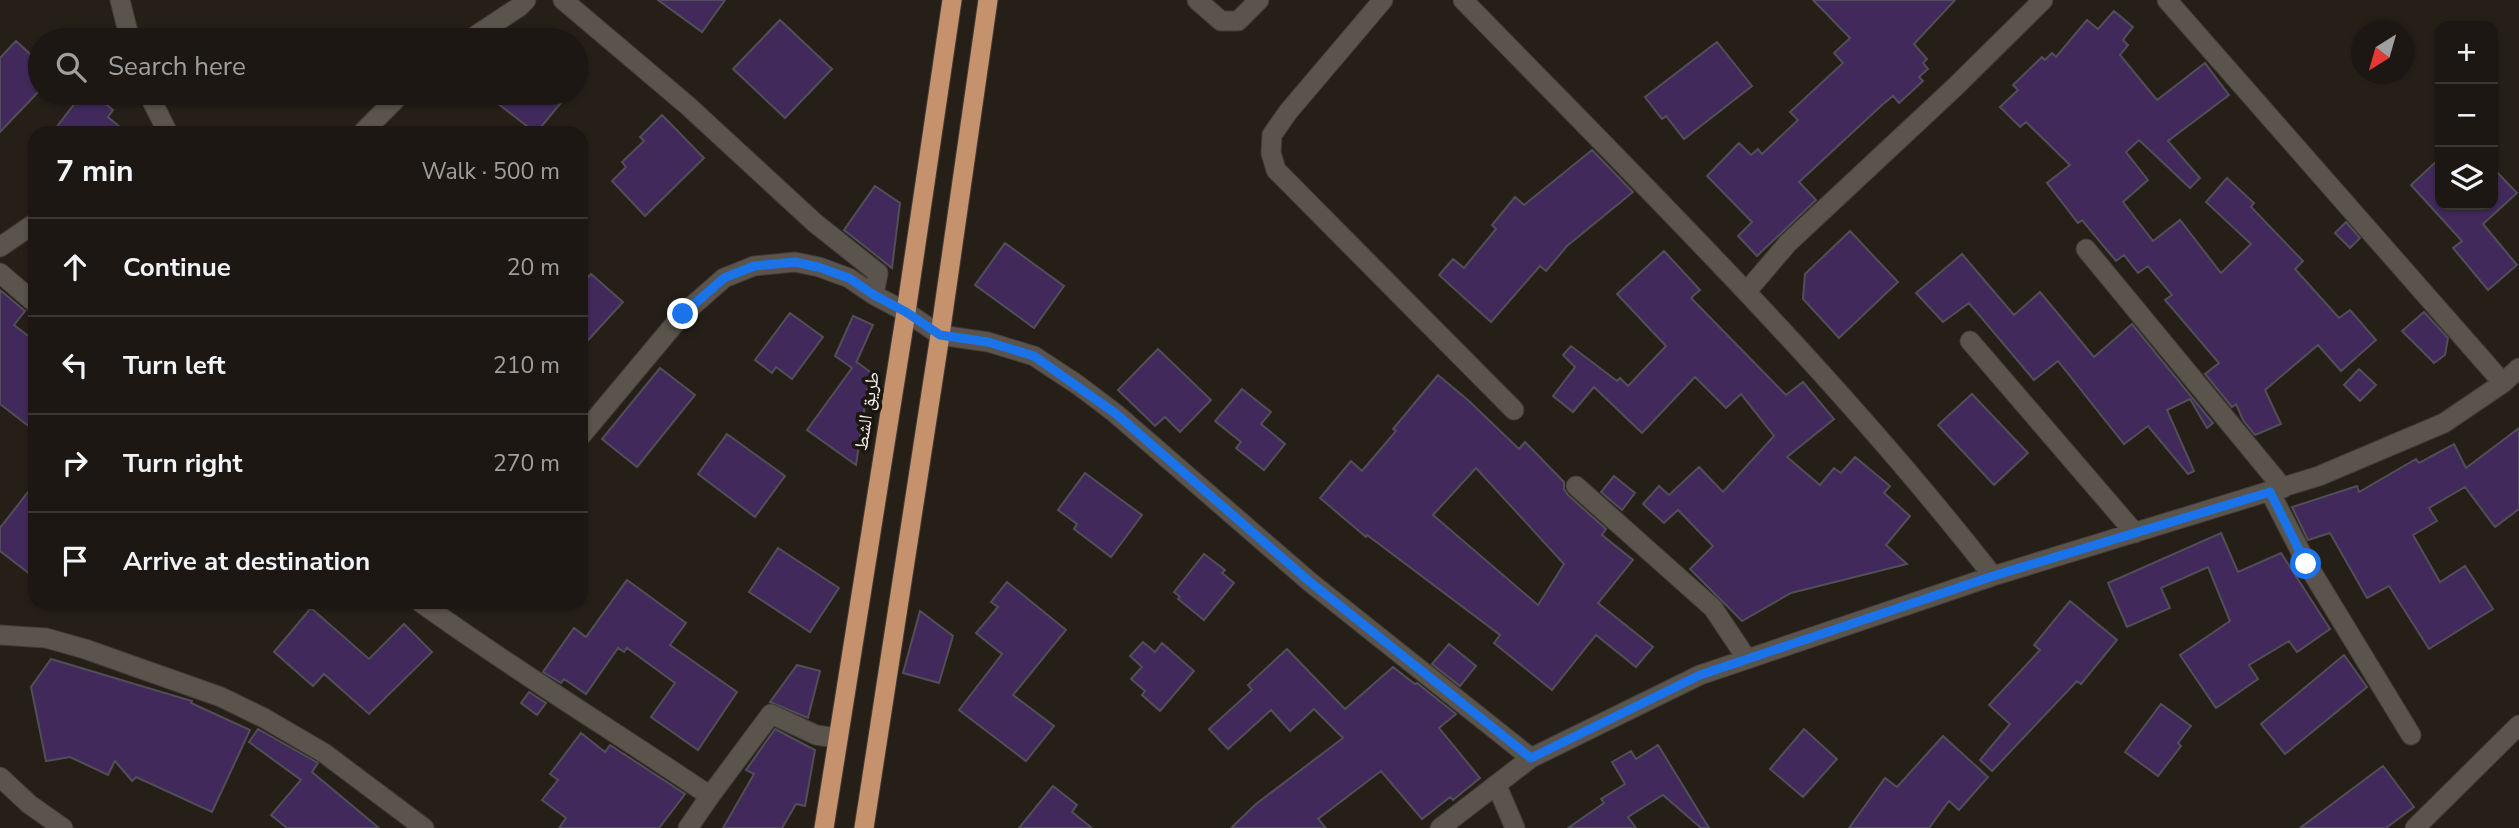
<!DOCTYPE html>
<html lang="en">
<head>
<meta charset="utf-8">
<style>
	:root { --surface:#1c1712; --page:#292420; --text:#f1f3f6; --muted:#a09f9f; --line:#3a3632 }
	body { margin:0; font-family:"Nunito Sans","Noto Naskh Arabic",sans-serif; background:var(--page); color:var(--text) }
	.controls { position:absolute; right:21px; top:21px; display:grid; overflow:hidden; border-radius:14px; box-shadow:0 2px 5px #0004 }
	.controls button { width:63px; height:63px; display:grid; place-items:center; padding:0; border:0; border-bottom:2px solid var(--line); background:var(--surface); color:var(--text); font:35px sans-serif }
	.compass { position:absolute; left:2351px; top:21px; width:63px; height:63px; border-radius:50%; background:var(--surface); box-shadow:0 2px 5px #0004; rotate:217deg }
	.stop { position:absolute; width:21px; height:21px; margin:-16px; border:5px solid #1a73e8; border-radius:50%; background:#fff }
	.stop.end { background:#1a73e8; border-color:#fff; box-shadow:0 2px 7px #0008 }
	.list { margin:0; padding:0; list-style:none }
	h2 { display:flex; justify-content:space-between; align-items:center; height:91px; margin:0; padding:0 28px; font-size:30px }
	h2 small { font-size:23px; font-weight:400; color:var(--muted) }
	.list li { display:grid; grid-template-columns:46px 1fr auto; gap:21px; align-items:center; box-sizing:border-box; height:98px; padding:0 28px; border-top:2px solid var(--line) }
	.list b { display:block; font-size:26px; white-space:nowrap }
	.list em { font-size:23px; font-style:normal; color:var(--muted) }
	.icon { flex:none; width:38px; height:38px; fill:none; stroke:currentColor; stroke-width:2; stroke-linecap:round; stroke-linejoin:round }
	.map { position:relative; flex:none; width:2519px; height:828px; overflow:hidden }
	.search { position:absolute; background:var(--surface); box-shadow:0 2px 5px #0004; left:28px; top:28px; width:560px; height:77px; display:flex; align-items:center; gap:18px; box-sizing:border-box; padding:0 24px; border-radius:38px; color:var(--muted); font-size:26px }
	.panel { position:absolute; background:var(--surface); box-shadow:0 2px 5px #0004; left:28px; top:126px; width:560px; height:483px; border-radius:21px }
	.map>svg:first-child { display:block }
</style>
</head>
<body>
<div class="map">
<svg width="2519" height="828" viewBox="0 0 2519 828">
	<rect width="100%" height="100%" fill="#251f18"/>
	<path fill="#412a5b" stroke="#524e58" stroke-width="2" fill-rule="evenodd" d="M658 0H725L702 32Z
		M1813 0H1955L1914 44 1927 59 1923 63 1928 69 1919 77 1923 81 1899 103 1893 96 1882 105 1799 182 1816 200 1757 256 1738 236 1752 222 1707 176 1739 143 1751 155 1758 149 1762 154 1798 120 1790 112 1843 63 1834 53 1850 38Z
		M2114 11 2133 27 2123 40 2128 45 2120 55 2157 100 2205 63 2229 95 2168 141 2200 178 2190 188 2139 140 2126 152 2148 180 2123 202 2153 241 2180 220 2221 273 2251 244 2206 202 2227 178 2254 203 2251 207 2303 261 2295 269 2339 318 2350 310 2376 340 2341 371 2318 345 2265 390 2281 424 2255 435 2243 420 2236 404 2232 407 2205 374 2219 363 2165 300 2172 295 2148 266 2138 273 2124 255 2116 261 2082 220 2078 223 2047 183 2070 165 2026 122 2020 127 2000 107 2018 90 2013 85 2042 57 2045 60 2052 53 2056 57 2087 20 2098 29Z
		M780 20 832 69 785 118 733 69Z
		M16 41 40 63V90L0 132V58Z
		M1717 42 1752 86 1684 139 1666 116 1662 119 1645 97Z
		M484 93H569L536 133Z
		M82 94 93 103 98 98 113 110 108 117 127 133H52Z
		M662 115 704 158 645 216 612 181 626 167 622 162 644 141 640 137Z
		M1592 150 1633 192 1567 246 1546 271 1540 266 1491 322 1439 275 1453 259 1464 268 1496 229 1492 225 1515 197 1524 205Z
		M2440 158V205H2493V168L2517 193 2483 224 2517 265 2488 290 2453 248 2462 241 2411 185Z
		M875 186 900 203 892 268 844 230Z
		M2346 222 2360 238 2350 248 2335 233Z
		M1850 231 1898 282 1839 338 1803 299 1805 274Z
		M1005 243 1064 286 1034 328 975 285Z
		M1664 251 1700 290 1691 298 1786 395 1803 382 1834 419 1787 457 1820 485 1834 468 1841 473 1855 457 1890 486 1884 493 1910 516 1886 545 1907 564 1791 593 1742 621 1690 569 1713 546 1678 510 1664 523 1643 504 1659 486 1669 495 1699 467 1723 492 1774 436 1741 394 1726 408 1695 377 1642 433 1594 387 1573 412 1553 396 1575 367 1563 355 1571 346 1617 381 1620 378 1628 386 1666 346 1617 294Z
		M1962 254 2014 315 2040 292 2094 357 2132 324 2213 423 2207 428 2190 399 2167 410 2194 471 2188 474 2148 426 2124 444 2058 361 2034 380 1969 303 1943 322 1916 293Z
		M591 274 623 302 581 348V285Z
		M0 290 25 311 14 325 35 341V431L0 404Z
		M2424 312 2448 338 2445 355 2434 363 2402 331Z
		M790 313 823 337 792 379 776 367 772 373 755 360Z
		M853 316 873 325 856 363 857 362 870 372 856 465 807 430 852 368 835 356Z
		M1158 349 1211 400 1180 432 1165 417 1155 426 1118 390Z
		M660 368 695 395 637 467 602 439Z
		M2359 369 2376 385 2360 401 2344 385Z
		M1438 375 1469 401 1519 449 1525 442 1564 482V489L1568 495 1606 529 1602 535 1633 560 1598 603 1653 647 1636 667 1596 635 1552 690 1494 643 1500 635 1367 535 1366 537 1320 498 1351 461 1362 471 1396 431 1393 429ZM1476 468 1564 564 1538 605 1433 515Z
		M1242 389 1271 412 1261 424 1285 444 1264 470 1236 448 1241 442 1215 421Z
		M1972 394 2028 453 1994 485 1938 425Z
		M2519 428V509L2495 527 2465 487 2429 508 2437 521 2413 535 2440 582 2465 566 2493 609 2429 649 2389 586 2367 598 2330 533 2308 540 2292 507 2357 486 2359 492 2416 459 2419 463 2454 444 2466 468Z
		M727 434 785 476 755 517 698 474Z
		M1085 473 1142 515 1111 557 1074 529 1077 524 1058 510Z
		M1614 476 1635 493 1622 510 1601 492Z
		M35 483V578L0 551V528Z
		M2221 533 2238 572 2281 553 2330 629 2297 652 2289 641 2249 665 2258 679 2216 708 2180 655 2230 621 2208 567 2161 588 2170 608 2127 627 2108 583Z
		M778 548 839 588 810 632 749 592Z
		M1204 554 1225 570 1222 573 1234 583 1204 620 1178 599 1180 597 1174 592Z
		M627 580 686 623 670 645 737 692 698 750 651 717 675 683 627 648 624 652 618 648 586 694 564 679 561 683 543 672 574 628 586 637Z
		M1007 582 1066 630 1013 695 1054 726 1026 761 959 710 1002 654 976 633 998 607 991 602Z
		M2070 601 2117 640 2081 684 2077 681 1992 771 1980 760 2010 724 1989 705 2040 650 2034 645Z
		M311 608 369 659 404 624 432 652 369 714 324 674 313 686 274 652Z
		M920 611 953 636 939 683 903 673Z
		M1143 642 1155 652 1162 643 1194 671 1160 711 1142 695 1145 691 1131 679 1142 667 1130 656Z
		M1449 644 1476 666 1460 686 1432 664Z
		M1287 649 1345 709 1393 667 1415 684 1417 683 1456 714 1439 728 1480 778 1453 800 1450 797 1422 819 1381 771 1318 819 1326 828H1231L1256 804 1343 738 1314 709 1290 731 1271 710 1228 749 1209 729 1252 690 1248 685Z
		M2344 655 2367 687 2285 754 2261 724Z
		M51 659 192 701 191 703 250 730 212 812 136 777 132 781 115 761 108 775 70 757 46 761 31 687Z
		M797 665 820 671 808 718 770 702Z
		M529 692 546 703 537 715 521 703Z
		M2161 704 2191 726 2178 743 2181 746 2158 776 2125 752Z
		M258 729 318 763 312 772 379 828H287L271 815 301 780 249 742Z
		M775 729 815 750 805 806 796 804 782 828H723L754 774 746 770Z
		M1804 729 1837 759 1803 797 1770 769Z
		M581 733 605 752 610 745 685 794 659 828H559L566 818 542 800 558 780 550 774Z
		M1943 736 1988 777 1959 810 1949 801 1929 828H1849L1885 778 1897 787Z
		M1658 745 1709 828H1701L1663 795 1628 817 1636 828H1568L1604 803 1601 799 1625 784 1612 762 1631 751 1636 759Z
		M2383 766 2414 807 2386 828H2300Z
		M1053 786 1077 805 1072 812 1092 828H1019Z"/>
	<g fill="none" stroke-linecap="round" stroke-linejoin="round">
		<defs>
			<path id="minor" d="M120 0 130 40
				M563 0 687 105 815 223 878 273 874 295
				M1197 0 1221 21H1238L1259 0
				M1383 0 1288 112 1272 135 1271 153 1276 170 1514 410
				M1463 0C1645 187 1832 370 1993 576
				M2167 0 2503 383
				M469 40 519 7 526 0
				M148 93 168 133
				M362 133 402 93
				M0 247 35 223
				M2086 249 2283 488
				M0 273 35 303
				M1747 291 1788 243 1955 87 2043 0
				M1970 341 2135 533
				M581 436 683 314 724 278 754 266 795 262 819 267 849 278 874 295 906 312 940 335 988 342 1034 356 1078 385 1115 413 1310 582 1531 758
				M1576 486 1713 608 1747 659
				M2270 492 2307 564 2411 735
				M420 602C514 670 614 731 710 796L771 714 816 735 837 738
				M0 635 46 638 85 649 221 697 264 718 324 753 424 828
				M0 777 29 804 63 828
				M1497 786 1515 828
				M688 828 710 796
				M1440 828 1531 758 1700 675 1993 576 2319 476 2444 423 2503 383 2519 368
				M2415 828 2519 725"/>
			<path id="trunk" d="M824 828 906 312 952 0
				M864 828 940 335 988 0"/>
		</defs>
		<use href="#minor" stroke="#413c37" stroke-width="21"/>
		<use href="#trunk" stroke="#413c37" stroke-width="21"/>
		<use href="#minor" stroke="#5b544c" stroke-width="19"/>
		<use href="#trunk" stroke="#c6926d" stroke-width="19"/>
	</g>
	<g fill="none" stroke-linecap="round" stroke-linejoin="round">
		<path stroke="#1a73e8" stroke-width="9" d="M683 314 724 278 754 266 795 262 818 267 849 278 874 295 906 312 940 335 988 342 1034 356 1115 413 1310 582 1531 758 1700 675 1993 576 2270 492 2306 564"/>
	</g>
	<g text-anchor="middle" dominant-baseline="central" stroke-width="7" stroke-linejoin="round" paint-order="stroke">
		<g font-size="19" fill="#f6f2ed" stroke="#1b160f">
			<text transform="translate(867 411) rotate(-81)">طريق الشط</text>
		</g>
	</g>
</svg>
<div class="controls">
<button>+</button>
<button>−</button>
<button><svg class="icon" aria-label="layers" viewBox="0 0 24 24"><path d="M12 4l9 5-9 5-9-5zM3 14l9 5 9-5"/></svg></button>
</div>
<svg class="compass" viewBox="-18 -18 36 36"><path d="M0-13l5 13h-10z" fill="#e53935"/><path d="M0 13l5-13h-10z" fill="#a09f9f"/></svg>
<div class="stop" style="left:2306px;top:564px"></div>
<div class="stop end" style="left:683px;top:314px"></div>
<div class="search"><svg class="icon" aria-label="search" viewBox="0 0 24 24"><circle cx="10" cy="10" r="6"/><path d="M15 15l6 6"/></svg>Search here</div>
<section class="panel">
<h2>7 min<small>Walk · 500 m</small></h2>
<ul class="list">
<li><svg class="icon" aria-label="ahead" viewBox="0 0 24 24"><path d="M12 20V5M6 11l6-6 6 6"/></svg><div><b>Continue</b></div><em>20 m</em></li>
<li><svg class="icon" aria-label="left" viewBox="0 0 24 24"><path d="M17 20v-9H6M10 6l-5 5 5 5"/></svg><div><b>Turn left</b></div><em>210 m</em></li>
<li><svg class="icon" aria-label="right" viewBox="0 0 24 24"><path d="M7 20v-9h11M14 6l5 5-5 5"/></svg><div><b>Turn right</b></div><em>270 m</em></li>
<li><svg class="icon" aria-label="arrive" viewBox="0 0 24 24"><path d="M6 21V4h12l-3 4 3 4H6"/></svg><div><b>Arrive at destination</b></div></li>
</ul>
</section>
</div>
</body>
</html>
